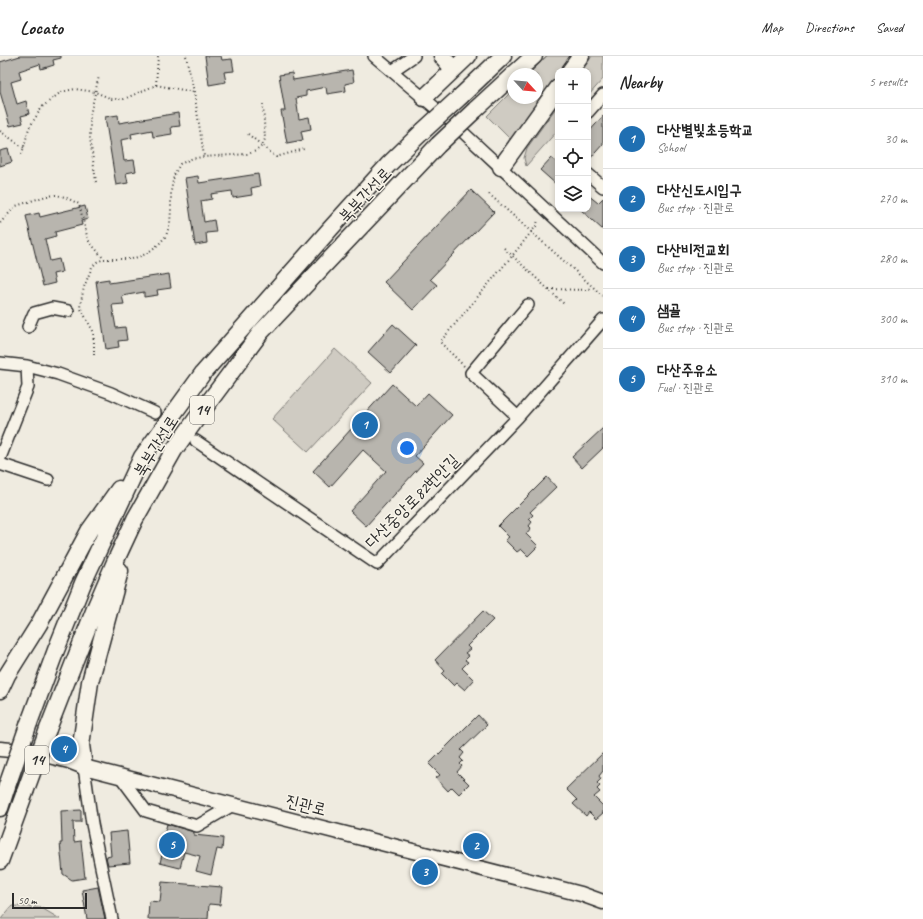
<!DOCTYPE html>
<html lang="en">
<head>
<meta charset="utf-8">
<style>
	:root { --surface:#fff; --page:#f6f6f6; --text:#222; --muted:#767676; --line:#e0e0e0; --accent:#1f6fb2 }
	body { margin:0; font-family:Caveat,"Poor Story",sans-serif; background:var(--page); color:var(--text) }
	.controls { position:absolute; right:12px; top:12px; display:grid; overflow:hidden; border-radius:8px; box-shadow:0 2px 6px #0003 }
	.controls button { width:36px; height:36px; display:grid; place-items:center; padding:0; border:0; border-bottom:1px solid var(--line); background:var(--surface); color:var(--text); font:20px sans-serif }
	.compass { position:absolute; left:507px; top:12px; width:36px; height:36px; border-radius:50%; background:var(--surface); box-shadow:0 2px 6px #0003; rotate:116deg }
	.scale { position:absolute; left:12px; bottom:10px; width:75px; box-sizing:border-box; padding-left:4px; border:2px solid #2b2b2b; border-top:0; font-size:11px; line-height:14px; white-space:nowrap; color:#2b2b2b; -webkit-text-stroke:3px #f7f3e8; paint-order:stroke }
	.you { position:absolute; left:407px; top:392px; width:14px; height:14px; margin:-10px; border:3px solid #fff; border-radius:50%; background:#1a73e8; box-shadow:0 0 0 6px #1a73e833 }
	.badge { display:grid; place-items:center; width:26px; height:26px; border-radius:50%; background:var(--accent); color:#fff; font-size:13px; font-weight:700 }
	.pin { position:absolute; translate:-50% -50%; border:2px solid #fff; box-shadow:0 1px 4px #0006 }
	.list { margin:0; padding:0; list-style:none }
	h2 { display:flex; justify-content:space-between; align-items:center; height:52px; margin:0; padding:0 16px; font-size:17px }
	h2 small { font-size:13px; font-weight:400; color:var(--muted) }
	.list li { display:grid; grid-template-columns:26px 1fr auto; gap:12px; align-items:center; box-sizing:border-box; height:60px; padding:0 16px; border-top:1px solid var(--line) }
	.list b { display:block; font-size:15px; white-space:nowrap }
	.list p { margin:0; font-size:13px; white-space:nowrap; color:var(--muted) }
	.list em { font-size:13px; font-style:normal; color:var(--muted) }
	.icon { flex:none; width:22px; height:22px; fill:none; stroke:currentColor; stroke-width:2; stroke-linecap:round; stroke-linejoin:round }
	.map { position:relative; flex:none; width:603px; height:863px; overflow:hidden }
	header { display:flex; align-items:center; gap:24px; box-sizing:border-box; height:56px; padding:0 20px; background:var(--surface); border-bottom:1px solid var(--line) }
	header strong { font-size:19px }
	nav { display:flex; gap:22px; margin-inline-start:auto; font-size:14px }
	main { display:flex }
	aside { flex:1; background:var(--surface) }
	.map>svg:first-child { display:block }
</style>
</head>
<body>
<header>
<strong>Locato</strong>
<nav><a>Map</a><a>Directions</a><a>Saved</a></nav>
</header>
<main>
<div class="map">
<svg width="603" height="863" viewBox="0 0 603 863">
	<rect width="100%" height="100%" fill="#efebe0"/>
	<filter id="ink" filterUnits="userSpaceOnUse"><feTurbulence type="fractalNoise" baseFrequency=".025" numOctaves="2"/><feDisplacementMap in="SourceGraphic" scale="8" xChannelSelector="R" yChannelSelector="G"/><feConvolveMatrix kernelMatrix="1 2 1 2 8 2 1 2 1" color-interpolation-filters="sRGB"/></filter>
	<g filter="url(#ink)">
		<path fill="#cfcbc2" stroke="#7d7b76" d="M547 0H572L562 15H558V21L512 85 487 60 513 34V42H537V18H529Z
			M592 0H603V23L588 40V15H582Z
			M558 49V74L526 110 524 102 527 92Z
			M335 293 372 327 308 396 272 363Z
			M12 850 40 851 60 863H1Z"/>
		<path fill="#b8b5ae" stroke="#2b2b2b" d="M20 0H61V2L53 4 54 9 41 13 40 8 19 15 21 23 11 26 17 48 26 45 29 58 21 60 23 67 10 70 0 36V6Z
			M205 0H221L222 4 232 3 234 15 224 16 226 26 209 29Z
			M352 14 354 26 345 28 346 35 327 38 326 31 306 35V40L296 42 299 63 309 61 311 73 301 75 303 84 287 87 281 55H285L279 19 292 17 293 24Z
			M178 57 180 70 171 71 172 78 153 81 152 74 131 78 132 82 121 84 124 105 134 104 136 115 126 117 128 127 116 129 105 61 118 59 119 67Z
			M603 60V88L588 105V77Z
			M8 93 12 106 0 110V95Z
			M551 102 558 107V130L540 114Z
			M258 118 260 130 251 132 252 139 233 142 232 135 211 138 212 143 201 145 204 166 214 164 216 176 206 177 207 187 195 189 185 122 198 120 199 127Z
			M471 134 494 156 430 223 437 229 413 254 384 226Z
			M588 139 598 147 603 142V174L580 153H588Z
			M85 150 88 163 81 165 82 169 55 176 56 180 45 183 50 205 59 203 62 216 53 218 55 227 43 230 26 160 39 157 40 161Z
			M169 218 171 232 157 234 158 239 144 241V236L122 240 124 248 112 249 116 272 125 271 127 284 118 285 119 291 106 293 96 225 109 223V227Z
			M393 268 416 289 391 317 368 296Z
			M392 328 416 350 428 337 452 359 415 400 423 407 366 470 350 455 386 415 363 394 330 431 313 415Z
			M603 372V392L582 412 572 401Z
			M547 421 556 431 530 456 533 459 529 463 532 466 529 470 531 472 526 478 538 490 528 500 521 493 517 496 505 484 509 481 498 470Z
			M483 555 493 564 467 590 470 593 465 597 469 600 465 604 468 606 462 612 474 624 465 634 457 627 454 630 442 618 445 615 435 604Z
			M478 659 487 669 461 694 464 697 460 702 463 705 460 708 462 710 457 716 469 728 459 738 452 731 448 735 436 722 440 719 429 708Z
			M603 697V715L599 720 601 723 597 727 600 730 597 733 600 736 594 741 603 750V757L596 763 589 756 586 760 573 748 577 744 566 733Z
			M81 754V766H73L74 786 81 785 85 822 72 824 63 818 60 787H62L61 755Z
			M167 768 194 776V779L223 782 222 794 217 793 211 819 196 815 200 800 184 796 180 812 160 807 164 790H161Z
			M127 775 130 807 108 809 106 801 111 800 109 777Z
			M162 826 222 831 220 849 209 848 208 863H148L149 845 160 846Z
			M98 831 105 863H87L82 834Z"/>
		<g fill="none" stroke-linecap="round" stroke-linejoin="round">
			<path stroke="#c8c5bc" stroke-width="11" stroke-dasharray="11 5.5" stroke-linecap="butt" d="M155 357 190 381"/>
			<defs>
				<path id="minor" d="M374 0 452 66 603 207
					M392 15 414 0
					M588 56 603 39
					M588 118 603 131
					M28 271 34 257 52 252 68 255
					M0 307 27 310 58 318 111 337 155 357
					M518 361 471 317 528 249
					M196 385 377 508 518 361 603 264
					M0 402 28 331 27 310
					M0 408 48 424
					M84 711 92 768 112 863
					M120 720 146 755 197 770 233 749"/>
				<path id="major" d="M0 693 33 696 69 705 84 711 581 838 603 846"/>
				<path id="highway" d="M442 0 453 13
					M570 15 581 0
					M514 18 534 0
					M461 40 503 0
					M424 42 468 0
					M475 54 513 19
					M501 111 558 32
					M0 634 7 619 39 568 89 475 119 433
					M29 667 56 594 83 527 142 401 203 317 331 172 388 109 423 75
					M48 673 96 550 115 506 135 463 174 394 197 362 261 276 438 89
					M84 711 81 689 90 626 120 515
					M0 752 7 730
					M0 805 25 736"/>
			</defs>
			<use href="#minor" stroke="#2b2b2b" stroke-width="14"/>
			<use href="#major" stroke="#2b2b2b" stroke-width="17"/>
			<use href="#highway" stroke="#2b2b2b" stroke-width="19"/>
			<path stroke="#2b2b2b" stroke-width="2" stroke-dasharray="1 3" stroke-linecap="butt" d="M186 0 194 36 204 100
				M156 29 158 0
				M0 75 24 92
				M248 78 276 101 304 93
				M22 98 29 72 42 51 61 36 75 33 95 36 112 43H124L156 29 194 36
				M96 126 90 82V59L99 20
				M489 138 603 240
				M0 167 16 150 46 140 56 139 65 141 79 148 88 184 104 203
				M504 192 564 248
				M549 233 587 234 592 231
				M94 299V287L93 275 80 251 84 231 92 211 97 206 104 203H132L146 198 159 188 166 180 170 167 171 154V135L174 119 180 108 191 103 202 101 248 98 256 95 262 90 265 83 263 48
				M464 310 440 286 512 200 537 169 538 163"/>
			<use href="#minor" stroke="#f7f3e8" stroke-width="11"/>
			<use href="#major" stroke="#f7f3e8" stroke-width="14"/>
			<use href="#highway" stroke="#f7f3e8" stroke-width="16"/>
			<defs>
				<path id="highway-bridge" d="M423 75 461 40
					M438 89 475 54
					M7 730 29 667
					M25 736 48 673"/>
			</defs>
			<use href="#highway-bridge" stroke="#2b2b2b" stroke-width="19" stroke-linecap="butt"/>
			<use href="#highway-bridge" stroke="#f7f3e8" stroke-width="16"/>
		</g>
	</g>
	<g text-anchor="middle" dominant-baseline="central" stroke-width="3" stroke-linejoin="round" paint-order="stroke">
		<g fill="#f7f3e8" stroke="#686764" stroke-width="1">
			<rect x="190" y="340" width="24" height="28" rx="3"/>
			<rect x="25" y="690" width="24" height="28" rx="3"/>
		</g>
		<g font-size="16" font-weight="bold" fill="#2b2b2b">
			<text x="202" y="354">14</text>
			<text x="37" y="704">14</text>
		</g>
		<g font-size="17" fill="#2b2b2b" stroke="#f7f3e8">
			<text transform="translate(365 139) rotate(-47)">북부간선로</text>
			<text transform="translate(156 390) rotate(-58)">북부간선로</text>
			<text transform="translate(412 445) rotate(-45)">다산중앙로82번안길</text>
			<text transform="translate(306 749) rotate(14)">진관로</text>
		</g>
	</g>
</svg>
<div class="controls">
<button>+</button>
<button>−</button>
<button><svg class="icon" aria-label="locate" viewBox="0 0 24 24"><circle cx="12" cy="12" r="6"/><path d="M12 2v4M12 18v4M2 12h4M18 12h4"/></svg></button>
<button><svg class="icon" aria-label="layers" viewBox="0 0 24 24"><path d="M12 4l9 5-9 5-9-5zM3 14l9 5 9-5"/></svg></button>
</div>
<svg class="compass" viewBox="-18 -18 36 36"><path d="M0-13l5 13h-10z" fill="#e53935"/><path d="M0 13l5-13h-10z" fill="#767676"/></svg>
<div class="scale">50 m</div>
<div class="you"></div>
<div class="pin badge" style="left:365px;top:369px">1</div>
<div class="pin badge" style="left:476px;top:790px">2</div>
<div class="pin badge" style="left:425px;top:816px">3</div>
<div class="pin badge" style="left:64px;top:693px">4</div>
<div class="pin badge" style="left:172px;top:789px">5</div>
</div>
<aside>
<h2>Nearby<small>5 results</small></h2>
<ul class="list">
<li><span class="badge">1</span><div><b>다산별빛초등학교</b><p>School</p></div><em>30 m</em></li>
<li><span class="badge">2</span><div><b>다산신도시입구</b><p>Bus stop · 진관로</p></div><em>270 m</em></li>
<li><span class="badge">3</span><div><b>다산비전교회</b><p>Bus stop · 진관로</p></div><em>280 m</em></li>
<li><span class="badge">4</span><div><b>샘골</b><p>Bus stop · 진관로</p></div><em>300 m</em></li>
<li><span class="badge">5</span><div><b>다산주유소</b><p>Fuel · 진관로</p></div><em>310 m</em></li>
</ul>
</aside>
</main>
</body>
</html>
